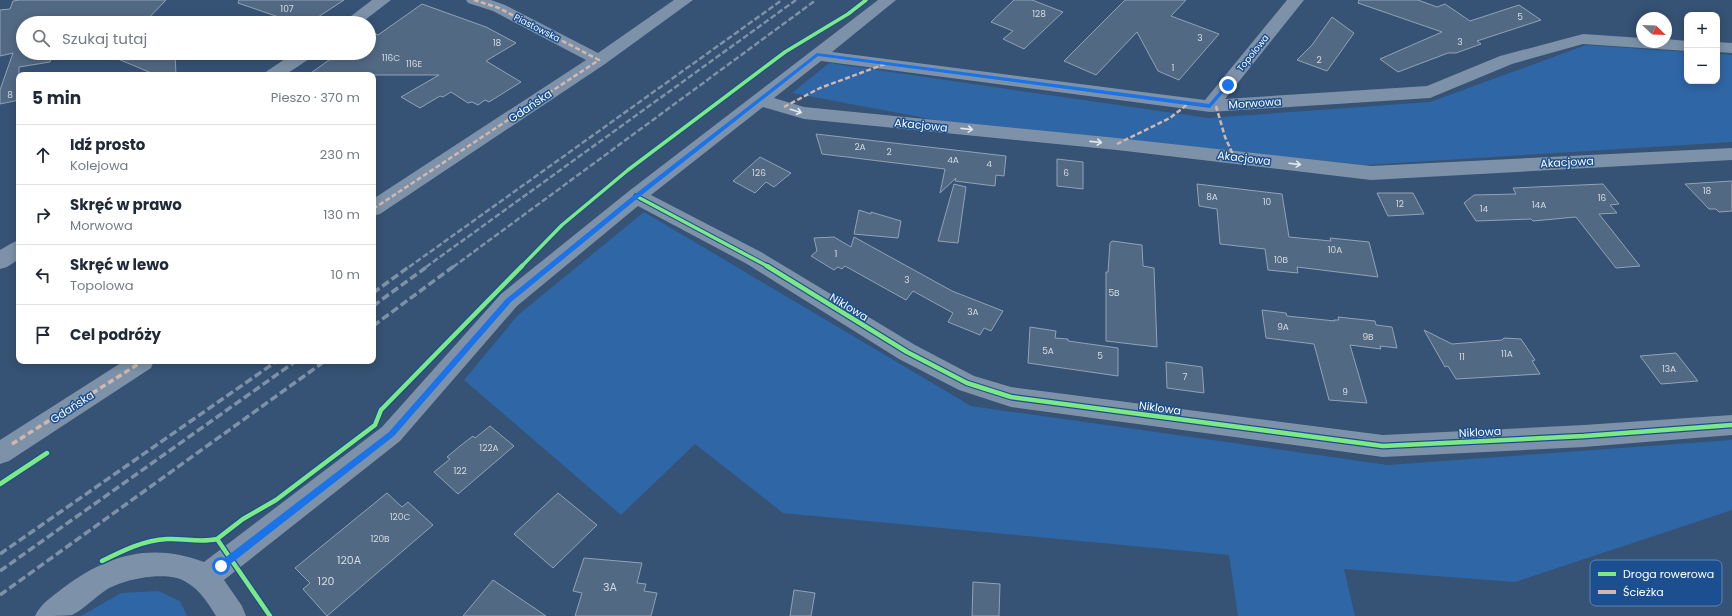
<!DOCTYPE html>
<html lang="pl">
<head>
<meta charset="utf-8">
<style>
	:root { --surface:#fff; --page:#f2f2f3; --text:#1f2937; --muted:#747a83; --line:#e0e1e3 }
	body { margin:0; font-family:Poppins,sans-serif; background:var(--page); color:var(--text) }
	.controls { position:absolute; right:12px; top:12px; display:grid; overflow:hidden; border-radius:8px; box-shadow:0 2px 10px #0003 }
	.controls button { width:36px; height:36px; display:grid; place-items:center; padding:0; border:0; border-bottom:1px solid var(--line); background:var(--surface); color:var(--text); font:20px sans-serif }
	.compass { position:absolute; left:1636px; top:12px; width:36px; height:36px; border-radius:50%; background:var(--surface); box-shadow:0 2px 10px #0003; rotate:113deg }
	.stop { position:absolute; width:12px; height:12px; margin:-9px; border:3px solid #1a73e8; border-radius:50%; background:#fff }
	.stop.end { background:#1a73e8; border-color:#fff; box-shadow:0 1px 4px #0008 }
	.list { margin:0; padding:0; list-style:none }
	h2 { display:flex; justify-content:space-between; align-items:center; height:52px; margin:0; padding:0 16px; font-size:17px }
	h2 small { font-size:13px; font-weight:400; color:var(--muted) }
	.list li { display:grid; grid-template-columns:26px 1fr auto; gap:12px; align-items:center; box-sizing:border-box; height:60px; padding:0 16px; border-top:1px solid var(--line) }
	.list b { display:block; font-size:15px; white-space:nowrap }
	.list p { margin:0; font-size:13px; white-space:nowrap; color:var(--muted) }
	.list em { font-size:13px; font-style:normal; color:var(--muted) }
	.icon { flex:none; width:22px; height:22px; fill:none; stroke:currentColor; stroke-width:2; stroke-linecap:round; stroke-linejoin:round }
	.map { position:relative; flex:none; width:1732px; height:616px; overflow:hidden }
	.search { position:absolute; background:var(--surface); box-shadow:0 2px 10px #0003; left:16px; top:16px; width:360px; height:44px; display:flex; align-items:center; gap:10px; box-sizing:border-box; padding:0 14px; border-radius:22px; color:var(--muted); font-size:15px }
	.panel { position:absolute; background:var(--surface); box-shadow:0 2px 10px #0003; left:16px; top:72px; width:360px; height:292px; border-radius:8px }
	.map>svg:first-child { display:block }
</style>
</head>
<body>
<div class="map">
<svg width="1732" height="616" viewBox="0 0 1732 616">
	<rect width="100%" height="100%" fill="#365274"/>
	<path fill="#2f66a5" d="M1586 45 1687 52V81H1717V54L1732 55V142L1365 165 941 121 792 93 829 63 1208 118 1430 102Z
		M644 212 971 406 1388 465 1732 440V510L1515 582 1344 569 1355 616H1238L1229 555 783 513 695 444 621 515 464 380 518 315Z
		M158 591 180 601 187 616H81L121 593Z"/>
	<path fill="#526984" stroke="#92a2b6" d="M20 0H166L144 23H23V53H52L50 62 19 67V100L0 104V90L13 53 0 56V10L10 9 13 1Z
		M239 0H344L309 23H296L238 3Z
		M1014 0H1032L1063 12 1024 49 1003 39 1013 31 991 22Z
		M1125 0H1186L1171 16 1219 34 1179 80 1158 71 1137 32 1096 75 1064 61Z
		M1359 0H1418L1437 7 1445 4 1470 21 1519 5 1541 20 1477 41 1481 44 1456 53H1448L1398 72 1380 59 1442 32 1358 3Z
		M422 4 486 27 516 43 486 61 521 82 489 102 485 100 478 105 472 102 468 103 451 92 443 97 440 96 420 108 401 97 439 75H308L339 53H369V31L378 35Z
		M1332 17 1354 33 1327 71 1297 60 1312 45Z
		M104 53H175L176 75H156Z
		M816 134 1006 156 1004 176 996 175 995 186 955 181 956 178 940 193 945 169 822 154Z
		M760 157 791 173 774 187 766 182 755 193 733 181Z
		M1057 159 1083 162V189L1057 186Z
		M1732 181V211L1719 212 1716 209H1709L1685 184Z
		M954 184 966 187 958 243 938 241Z
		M1197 184 1282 194 1289 237 1331 241 1330 238 1369 242 1378 277 1297 267 1298 273 1268 270 1265 249 1220 244 1217 209 1199 206Z
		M1603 184 1619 204 1610 205 1617 213 1599 214 1640 266 1616 268 1576 217 1533 221 1531 219 1476 221 1464 203 1474 195 1516 194 1513 188Z
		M1377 193H1413L1424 214 1388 216Z
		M859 210 871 214V212L901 221 898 238 854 234Z
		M834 237 851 247 854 237 952 291 1003 311 991 331 984 328 980 335 948 322 953 313 913 291 906 300 845 266 842 269 838 267 834 270 811 256 817 251 814 238Z
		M1112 241 1142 245 1143 266 1154 268 1157 347 1106 341V272H1108L1110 243Z
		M1262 310 1286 313 1287 316 1335 321 1334 320H1339L1338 317 1375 321 1376 325 1392 327 1397 348 1380 346 1381 349 1350 345 1367 403 1329 400 1314 344 1266 338Z
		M1030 327 1056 331 1055 338 1068 339V341L1118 348V376L1028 363Z
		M1424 330 1452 344 1502 340 1504 338 1521 339 1535 360 1532 361 1540 374 1456 379 1448 366 1445 367Z
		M1676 353 1698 381 1661 384 1640 356Z
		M1166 362 1202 367 1204 393 1167 388Z
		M490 426 514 446 458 494 434 472 450 459 447 457 460 446 473 436 475 438Z
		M387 493 402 507 408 502 433 525 327 616 303 589 310 583 295 568Z
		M558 493 597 525 553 568 514 534Z
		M584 558 642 563 637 583 646 584 644 591 657 593 651 616H575L582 593 573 591Z
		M493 580 546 616H463Z
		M973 582 1000 584 999 616H972Z
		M794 590 815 593 811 616H790Z"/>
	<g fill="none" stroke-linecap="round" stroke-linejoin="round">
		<path fill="#7d92a8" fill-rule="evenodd" d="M372 0H391L361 23H342Z
			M466 0H491L505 5 598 53 674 0H693L605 64 380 214 373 216V199L586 60 493 11 468 3Z
			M878 0H896L832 52 1205 100 1287 0H1304L1225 99 1427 86 1500 56 1583 34 1642 38V42H1666V39L1687 41V51L1583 44 1512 64 1430 98 1210 112 821 61 774 98 804 107 1117 138 1371 166 1732 148V160L1371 180 1117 150 804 119 763 107 651 195 761 252 915 345 974 376 1011 387 1383 435 1584 425 1732 415V435L1584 447 1383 457 1011 407 959 390 899 359 747 264 638 206 517 306 400 441 224 580 242 606 246 616H216C208 603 200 590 186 582 167 570 124 579 106 590 95 597 83 610 72 615 65 616 43 616 35 616 41 603 52 597 63 588 107 555 151 542 204 562L382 427 501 294 629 191Z
			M1717 42 1732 43V53L1717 52Z
			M294 53H315L312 57 285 75H264L267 71Z
			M19 240V259L7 267 0 269V250L12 243Z
			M124 361H154L151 368 9 461 0 464V440Z"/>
		<path stroke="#7e92a7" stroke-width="2.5" stroke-dasharray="6 2.5" stroke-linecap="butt" d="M409 267 782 0
			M426 267 796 0
			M453 267 816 0"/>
		<path stroke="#7e92a7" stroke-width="3.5" stroke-dasharray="8 3.5" stroke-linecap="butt" d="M373 293 410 266
			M373 306 428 266
			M373 326 454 266
			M0 554 277 361
			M0 571 296 361
			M0 595 325 361"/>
		<path stroke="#d1b7ad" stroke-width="2.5" stroke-dasharray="5 2.5" stroke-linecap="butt" d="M1216 106 1225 137 1234 157
			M784 107 820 88 885 64
			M1117 144 1170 118 1189 103
			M373 209 599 60 499 8 474 0"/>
		<path stroke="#d1b7ad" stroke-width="3.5" stroke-dasharray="6 3.5" stroke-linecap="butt" d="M12 444 143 361"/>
		<defs>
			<path id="cycleway-far1" d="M636 196 769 267
				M521 267 562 225 628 170 785 52 848 14 866 0"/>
			<path id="cycleway" d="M767 266 907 352 967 383 1011 397 1383 446 1584 436 1732 425
				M0 484 47 453
				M102 561C122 551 144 540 167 539 184 538 200 543 217 539
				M270 616 217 539 243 519 276 500 375 425 381 410 522 266"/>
		</defs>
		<use href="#cycleway-far1" stroke="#1b4f8f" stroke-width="5.5"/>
		<use href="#cycleway" stroke="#1b4f8f" stroke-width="7"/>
		<use href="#cycleway-far1" stroke="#7ce984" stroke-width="3.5"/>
		<use href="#cycleway" stroke="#7ce984" stroke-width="4.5"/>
	</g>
	<defs><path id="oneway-shaft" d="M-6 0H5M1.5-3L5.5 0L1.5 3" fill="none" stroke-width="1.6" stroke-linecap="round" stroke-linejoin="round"/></defs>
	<g stroke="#e5e9ee">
		<use href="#oneway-shaft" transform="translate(796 111) rotate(17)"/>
		<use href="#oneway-shaft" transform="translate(967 129) rotate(6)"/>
		<use href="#oneway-shaft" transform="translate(1096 142) rotate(6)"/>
		<use href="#oneway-shaft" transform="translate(1295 164) rotate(7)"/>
	</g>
	<path fill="#1a73e8" d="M817 53 1209 104 1226 84 1230 85 1210 108 818 56 638 198 511 302 394 436 224 569H218V563L389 432 506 299 634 195Z"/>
	<g text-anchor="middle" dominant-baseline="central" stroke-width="3" stroke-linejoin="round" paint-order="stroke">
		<g font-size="9" fill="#d4dae0">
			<text x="287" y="9">107</text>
			<text x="1039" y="14">128</text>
			<text x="1520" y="17">5</text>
			<text x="1200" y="38">3</text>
			<text x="1460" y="42">3</text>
			<text x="497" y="43">18</text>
			<text x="391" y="58">116C</text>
			<text x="1319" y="60">2</text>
			<text x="414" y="64">116E</text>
			<text x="1173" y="68">1</text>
			<text x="10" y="95">8</text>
			<text x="860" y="147">2A</text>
			<text x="889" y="152">2</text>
			<text x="953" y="160">4A</text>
			<text x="989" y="164">4</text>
			<text x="759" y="173">126</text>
			<text x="1066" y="173">6</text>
			<text x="1707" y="191">18</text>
			<text x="1212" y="197">8A</text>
			<text x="1602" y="198">16</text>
			<text x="1267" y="202">10</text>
			<text x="1400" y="204">12</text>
			<text x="1539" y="205">14A</text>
			<text x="1484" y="209">14</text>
			<text x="1335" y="250">10A</text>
			<text x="836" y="254">1</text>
			<text x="1281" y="260">10B</text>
			<text x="907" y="280">3</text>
			<text x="1114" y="293">5B</text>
			<text x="973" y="312">3A</text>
			<text x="1283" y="327">9A</text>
			<text x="1368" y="337">9B</text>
			<text x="1048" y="351">5A</text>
			<text x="1507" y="354">11A</text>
			<text x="1100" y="356">5</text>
			<text x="1462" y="357">11</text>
			<text x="1669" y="369">13A</text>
			<text x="1185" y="377">7</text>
			<text x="1345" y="392">9</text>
			<text x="489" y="448">122A</text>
			<text x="460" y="471">122</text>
			<text x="400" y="517">120C</text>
			<text x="380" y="539">120B</text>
		</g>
		<g font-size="9" fill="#fff" stroke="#1b4f8f">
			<text transform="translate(537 28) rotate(27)">Piastowska</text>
			<text transform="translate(1253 53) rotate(-51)">Topolowa</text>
		</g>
		<g font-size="11" fill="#fff" stroke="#1b4f8f">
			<text transform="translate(1255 103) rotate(-4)">Morwowa</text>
			<text transform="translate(530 106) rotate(-34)">Gdańska</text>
			<text transform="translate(921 125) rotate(6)">Akacjowa</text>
			<text transform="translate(1244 158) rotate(7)">Akacjowa</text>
			<text transform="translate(1567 162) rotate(-3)">Akacjowa</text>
			<text transform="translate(849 307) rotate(31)">Niklowa</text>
			<text transform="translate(72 407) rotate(-33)">Gdańska</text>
			<text transform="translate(1160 408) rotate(8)">Niklowa</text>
			<text transform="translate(1480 432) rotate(-3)">Niklowa</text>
		</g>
		<g font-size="11" fill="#d4dae0">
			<text x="349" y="560">120A</text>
			<text x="326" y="581">120</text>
			<text x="610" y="587">3A</text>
		</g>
	</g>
	<rect x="1590" y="560" width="132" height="46" rx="6" fill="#1b4f8f" stroke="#5f84b1" stroke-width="1"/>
	<rect x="1598" y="572" width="18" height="4" fill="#7ce984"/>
	<rect x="1598" y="590" width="18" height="4" fill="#d1b7ad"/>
	<g font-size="11" fill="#fff">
		<text x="1623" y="578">Droga rowerowa</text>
		<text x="1623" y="596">Ścieżka</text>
	</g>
</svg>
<div class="controls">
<button>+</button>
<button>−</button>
</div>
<svg class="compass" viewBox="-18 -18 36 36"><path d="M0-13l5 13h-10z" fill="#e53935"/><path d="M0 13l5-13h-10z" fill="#747a83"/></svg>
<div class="stop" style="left:221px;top:566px"></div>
<div class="stop end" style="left:1228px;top:85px"></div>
<div class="search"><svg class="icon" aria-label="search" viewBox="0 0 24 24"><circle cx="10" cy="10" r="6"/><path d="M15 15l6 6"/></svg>Szukaj tutaj</div>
<section class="panel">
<h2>5 min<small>Pieszo · 370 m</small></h2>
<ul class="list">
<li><svg class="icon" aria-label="ahead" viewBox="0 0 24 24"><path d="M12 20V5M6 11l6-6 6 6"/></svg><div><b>Idź prosto</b><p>Kolejowa</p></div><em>230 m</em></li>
<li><svg class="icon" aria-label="right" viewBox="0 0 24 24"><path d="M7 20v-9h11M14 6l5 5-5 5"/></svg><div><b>Skręć w prawo</b><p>Morwowa</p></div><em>130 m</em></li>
<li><svg class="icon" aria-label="left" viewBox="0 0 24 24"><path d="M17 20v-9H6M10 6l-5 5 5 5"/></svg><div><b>Skręć w lewo</b><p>Topolowa</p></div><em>10 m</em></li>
<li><svg class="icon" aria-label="arrive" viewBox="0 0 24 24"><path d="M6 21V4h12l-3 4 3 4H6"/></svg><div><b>Cel podróży</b></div></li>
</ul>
</section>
</div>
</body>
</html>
